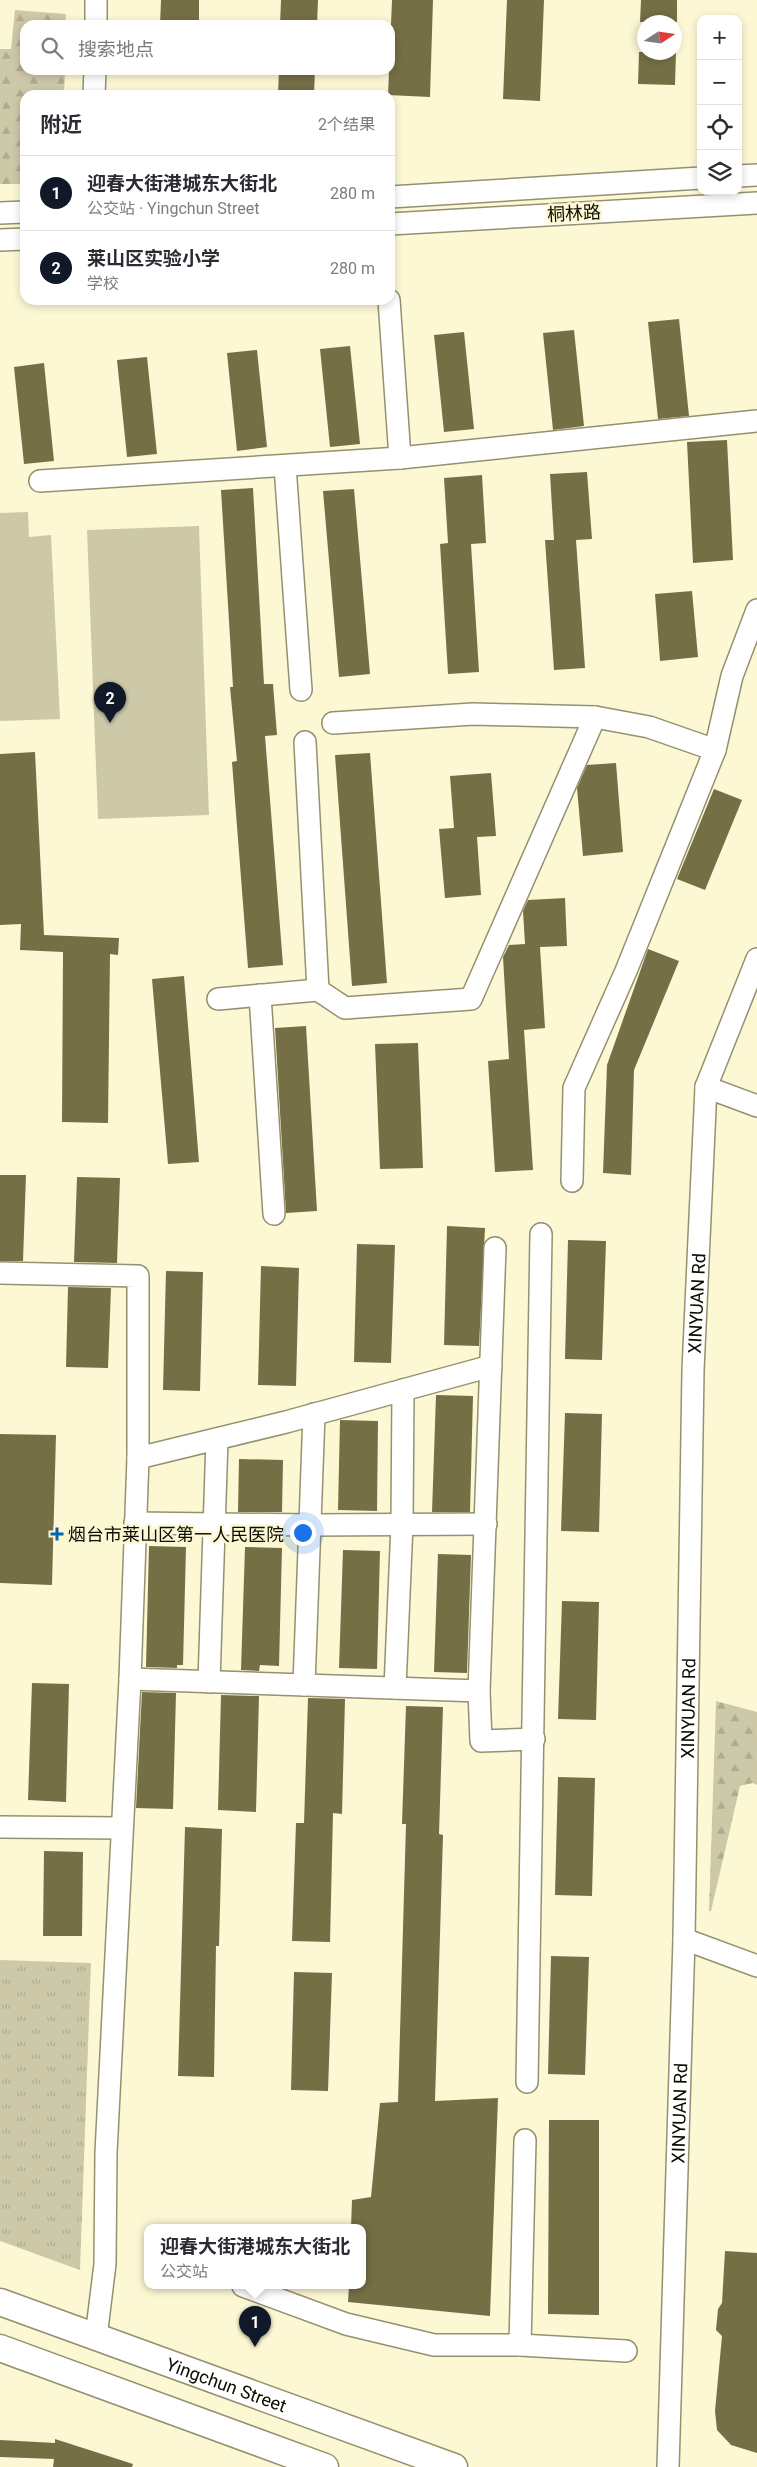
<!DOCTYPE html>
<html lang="zh">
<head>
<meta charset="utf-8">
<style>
	:root { --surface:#fff; --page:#f7f7f7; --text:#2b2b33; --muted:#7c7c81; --line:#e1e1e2; --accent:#111827 }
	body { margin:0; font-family:Roboto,"Noto Sans SC",sans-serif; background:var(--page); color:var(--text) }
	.controls { position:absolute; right:15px; top:15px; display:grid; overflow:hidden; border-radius:10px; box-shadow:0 2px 8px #0003 }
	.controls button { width:45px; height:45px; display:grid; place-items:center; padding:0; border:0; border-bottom:1px solid var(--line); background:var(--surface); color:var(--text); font:25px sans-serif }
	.compass { position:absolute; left:637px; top:15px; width:45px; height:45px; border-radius:50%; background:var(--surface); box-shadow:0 2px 8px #0003; rotate:78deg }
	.you { position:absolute; left:302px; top:1532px; width:18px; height:18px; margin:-12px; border:4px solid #fff; border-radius:50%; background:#1a73e8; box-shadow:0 0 0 8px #1a73e833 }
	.badge { display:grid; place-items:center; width:32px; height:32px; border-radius:50%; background:var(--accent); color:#fff; font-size:16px; font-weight:700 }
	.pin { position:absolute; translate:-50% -41px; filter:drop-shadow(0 1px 2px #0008) }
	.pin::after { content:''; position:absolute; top:26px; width:18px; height:15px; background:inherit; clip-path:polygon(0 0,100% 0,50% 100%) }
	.popup { position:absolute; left:144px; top:2224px; width:222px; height:65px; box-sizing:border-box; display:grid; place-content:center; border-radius:10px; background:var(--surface); filter:drop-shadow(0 1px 4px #0005); font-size:16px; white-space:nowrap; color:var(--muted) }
	.popup b { font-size:19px; color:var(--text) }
	.popup::after { content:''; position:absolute; left:50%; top:100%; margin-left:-10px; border:10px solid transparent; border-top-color:var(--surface) }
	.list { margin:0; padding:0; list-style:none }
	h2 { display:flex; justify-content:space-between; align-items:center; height:65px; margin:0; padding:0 20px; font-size:21px }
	h2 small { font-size:16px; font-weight:400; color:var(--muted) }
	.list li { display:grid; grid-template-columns:32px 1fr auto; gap:15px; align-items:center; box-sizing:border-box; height:75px; padding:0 20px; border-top:1px solid var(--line) }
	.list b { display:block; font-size:19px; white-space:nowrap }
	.list p { margin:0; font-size:16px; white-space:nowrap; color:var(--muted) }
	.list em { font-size:16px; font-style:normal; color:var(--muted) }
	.icon { flex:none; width:28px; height:28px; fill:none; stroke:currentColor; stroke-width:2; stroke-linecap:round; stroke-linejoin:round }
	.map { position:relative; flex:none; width:757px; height:2467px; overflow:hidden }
	.search { position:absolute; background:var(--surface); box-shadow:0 2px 8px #0003; left:20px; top:20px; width:375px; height:55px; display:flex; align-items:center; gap:12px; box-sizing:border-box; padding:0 18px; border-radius:15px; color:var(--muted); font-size:19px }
	.panel { position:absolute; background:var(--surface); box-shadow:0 2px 8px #0003; left:20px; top:90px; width:375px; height:215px; border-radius:15px }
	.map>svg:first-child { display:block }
</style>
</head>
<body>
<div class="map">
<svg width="757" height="2467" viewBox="0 0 757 2467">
	<defs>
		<pattern id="grass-tufts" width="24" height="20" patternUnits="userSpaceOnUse" patternTransform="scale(1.25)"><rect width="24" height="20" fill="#cdc9a8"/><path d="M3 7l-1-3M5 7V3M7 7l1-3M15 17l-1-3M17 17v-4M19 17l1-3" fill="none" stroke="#afab8f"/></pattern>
		<pattern id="forest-firs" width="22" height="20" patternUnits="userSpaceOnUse" patternTransform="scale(1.25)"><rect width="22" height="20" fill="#cdc9a8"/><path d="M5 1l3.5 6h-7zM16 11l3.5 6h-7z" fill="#afab8f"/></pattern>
	</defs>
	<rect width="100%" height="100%" fill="#fdf8d4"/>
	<path fill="url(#grass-tufts)" d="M0 1960 91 1963 80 2270 0 2241Z"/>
	<path fill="url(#forest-firs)" d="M15 10 66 14 65 25H25V70H65L64 95H25V184H0V49H11Z
		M716 1701 757 1712V1785L753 1783 740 1786 711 1911H709Z"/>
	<path fill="#cdc9a8" d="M28 512 29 537 51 535 60 719 0 721V513Z
		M199 526 209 815 98 819 87 530Z"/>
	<path fill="#756f46" d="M161 0H199V25H160Z
		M281 0H318L317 25H280Z
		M392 0H433L430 97 388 95Z
		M507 0H544L540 101 503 99Z
		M641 0H677V22H640Z
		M639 52H676L675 85 638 84Z
		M279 70H315L314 95H278Z
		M679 319 689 416 658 419 648 322Z
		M574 330 584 426 553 430 543 333Z
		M464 332 474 429 444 432 434 335Z
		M350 346 360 444 330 447 320 349Z
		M257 350 267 447 237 451 227 353Z
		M147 357 157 454 127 457 117 360Z
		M44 363 54 461 24 464 14 367Z
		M727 440 733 560 693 563 687 442Z
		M587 472 592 539 576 540 585 668 554 670 545 540H554L550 474Z
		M482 475 486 543 471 544 479 672 448 674 440 544 448 543 444 478Z
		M253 488 264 684H273L277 735 265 736 283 965 248 968 232 762 237 761 230 687H233L221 490Z
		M354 489 370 674 339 677 323 491Z
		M692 591 698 657 660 661 655 594Z
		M35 752 44 935 119 938 118 955 110 954 108 1123 62 1122 63 952 20 950 21 924 0 925V754Z
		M370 753 387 983 352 986 335 755Z
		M616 763 623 852 583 856 577 788 587 765Z
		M491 773 496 836 477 837 481 895 445 898 439 829 454 828 450 776Z
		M714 789 742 800 705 890 677 879Z
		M565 898 567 946 540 947 545 1028 524 1030 533 1170 495 1172 488 1061 509 1059 503 957 509 945 525 944 523 911 528 900Z
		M648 949 679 961 634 1070 631 1175 603 1173 607 1065Z
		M184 976 199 1162 168 1164 152 979Z
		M306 1026 317 1211 286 1213 275 1028Z
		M418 1043 423 1168 380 1169 375 1044Z
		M0 1175H26L23 1261H0Z
		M77 1177 120 1178 117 1263 74 1262Z
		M447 1226 485 1228 479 1346 444 1345Z
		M568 1240 606 1241 602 1360 565 1359Z
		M357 1244 395 1245 391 1363 354 1362Z
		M261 1266 299 1268 296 1386 258 1385Z
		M166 1271 203 1272 200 1391 163 1390Z
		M68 1287 111 1288 108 1368 66 1367Z
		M436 1395 473 1396 470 1512H432Z
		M565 1413 602 1414 599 1532 561 1531Z
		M340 1420 378 1421 377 1511 338 1510Z
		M0 1434 56 1435 52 1585 0 1583Z
		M239 1459 283 1460 282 1512H238Z
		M149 1546 186 1547 183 1665H177V1668L146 1667Z
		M245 1547 282 1548 279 1666 260 1665 259 1671 241 1670Z
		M343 1550 380 1551 377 1669 339 1668Z
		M438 1554 471 1555 467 1673 434 1672Z
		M562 1601 599 1602 596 1720 558 1719Z
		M32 1683 69 1684 66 1802 28 1800Z
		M142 1692 176 1693 173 1809 136 1808Z
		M221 1695 259 1696 256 1812 218 1810Z
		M308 1698 345 1699 342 1814 333 1813 330 1942 292 1941 296 1823H304Z
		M406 1706 443 1707 439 1834 443 1835 435 2101 498 2098 490 2316 348 2302 349 2286H362V2228H351L352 2200 371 2197 380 2103 398 2102 406 1824H402Z
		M558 1777 595 1778 592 1896 555 1895Z
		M185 1827 222 1829 219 1946H216L214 2077 178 2076Z
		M44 1851 83 1852 82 1936H43Z
		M551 1956 589 1957 585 2075 548 2074Z
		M294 1972 332 1973 328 2091 291 2090Z
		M549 2120H599V2315L548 2314Z
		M725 2251 757 2253V2453L731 2445 717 2430 715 2411 722 2336 716 2330 718 2309 722 2303Z
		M55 2439 133 2464 132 2467H53L54 2459 0 2457V2440L55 2443Z"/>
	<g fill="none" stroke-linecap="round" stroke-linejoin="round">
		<defs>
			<g id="minor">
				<path d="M96 25V0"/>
				<path d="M94 95 95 70"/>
				<path d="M738 176 757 175"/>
				<path d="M390 197 701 178"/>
				<path d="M0 213 25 212"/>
				<path d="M390 224 757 203"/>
				<path d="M0 240 25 239"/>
				<path d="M389 300 400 458"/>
				<path d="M285 466 301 690"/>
				<path d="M40 481 400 458 757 421"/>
				<path d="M333 723 473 714 595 717 649 727 715 750"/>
				<path d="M305 742 318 990"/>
				<path d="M260 995 274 1214"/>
				<path d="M218 999 318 990 345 1008 471 999 595 717"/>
				<path d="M706 1087 757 1106"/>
				<path d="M572 1181 574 1088 626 971 715 750 732 676 757 610"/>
				<path d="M495 1248 479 1691 481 1741 534 1739"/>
				<path d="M0 1273 138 1276V1458L130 1679 106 2153 105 2264 96 2337"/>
				<path d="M138 1458 286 1422 491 1366"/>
				<path d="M135 1523 310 1525 486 1524"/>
				<path d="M130 1679 479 1691"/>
				<path d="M209 1682 217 1439"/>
				<path d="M304 1685 314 1414"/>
				<path d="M395 1688 402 1524 403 1390"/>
				<path d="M0 1827 122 1828"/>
				<path d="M684 1939 757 1966"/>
				<path d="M527 2082 541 1234"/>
				<path d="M243 2286 346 2324 434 2345H520L626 2351"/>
				<path d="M520 2345 525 2140"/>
				<path id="s1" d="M668 2467 684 1939 693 1370 706 1087 757 959"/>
			</g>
			<g id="major">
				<path id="s2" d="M0 2302 454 2467"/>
				<path d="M0 2348 325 2467"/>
			</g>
		</defs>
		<use href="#minor" stroke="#95906f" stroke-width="24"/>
		<use href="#major" stroke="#95906f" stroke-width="29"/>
		<use href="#minor" stroke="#fff" stroke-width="21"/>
		<use href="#major" stroke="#fff" stroke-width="26"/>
	</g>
	<path fill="#0563b0" stroke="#fdf8d4" stroke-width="2" d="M54.5 1526.5h5v5h5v5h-5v5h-5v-5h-5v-5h5z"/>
	<g text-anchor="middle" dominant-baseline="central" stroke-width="5" stroke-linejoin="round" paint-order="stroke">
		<g font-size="18" fill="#0d0c02" stroke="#fdf8d4">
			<text transform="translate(574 213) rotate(-3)">桐林路</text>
			<text stroke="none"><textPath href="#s1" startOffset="1164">XINYUAN Rd</textPath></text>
			<text stroke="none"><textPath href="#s1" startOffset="759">XINYUAN Rd</textPath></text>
			<text stroke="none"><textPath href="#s1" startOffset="354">XINYUAN Rd</textPath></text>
			<text stroke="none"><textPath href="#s2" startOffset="241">Yingchun Street</textPath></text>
		</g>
		<g font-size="18" fill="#0d0c02" stroke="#fdf8d4" text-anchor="start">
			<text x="68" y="1534">烟台市莱山区第一人民医院</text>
		</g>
	</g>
</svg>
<div class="controls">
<button>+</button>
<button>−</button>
<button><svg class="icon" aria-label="locate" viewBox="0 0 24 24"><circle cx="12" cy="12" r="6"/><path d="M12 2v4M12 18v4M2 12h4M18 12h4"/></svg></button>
<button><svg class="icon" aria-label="layers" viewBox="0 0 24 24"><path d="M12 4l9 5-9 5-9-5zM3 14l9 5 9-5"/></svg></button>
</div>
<svg class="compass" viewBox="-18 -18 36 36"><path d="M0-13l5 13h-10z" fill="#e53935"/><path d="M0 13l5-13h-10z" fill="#7c7c81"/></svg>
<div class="you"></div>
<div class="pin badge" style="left:255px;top:2347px">1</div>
<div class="popup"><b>迎春大街港城东大街北</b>公交站</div>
<div class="pin badge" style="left:110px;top:723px">2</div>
<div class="search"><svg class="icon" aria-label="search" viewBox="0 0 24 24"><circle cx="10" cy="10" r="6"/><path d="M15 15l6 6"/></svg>搜索地点</div>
<section class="panel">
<h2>附近<small>2个结果</small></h2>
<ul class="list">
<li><span class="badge">1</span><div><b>迎春大街港城东大街北</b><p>公交站 · Yingchun Street</p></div><em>280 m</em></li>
<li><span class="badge">2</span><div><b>莱山区实验小学</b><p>学校</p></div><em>280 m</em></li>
</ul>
</section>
</div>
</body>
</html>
